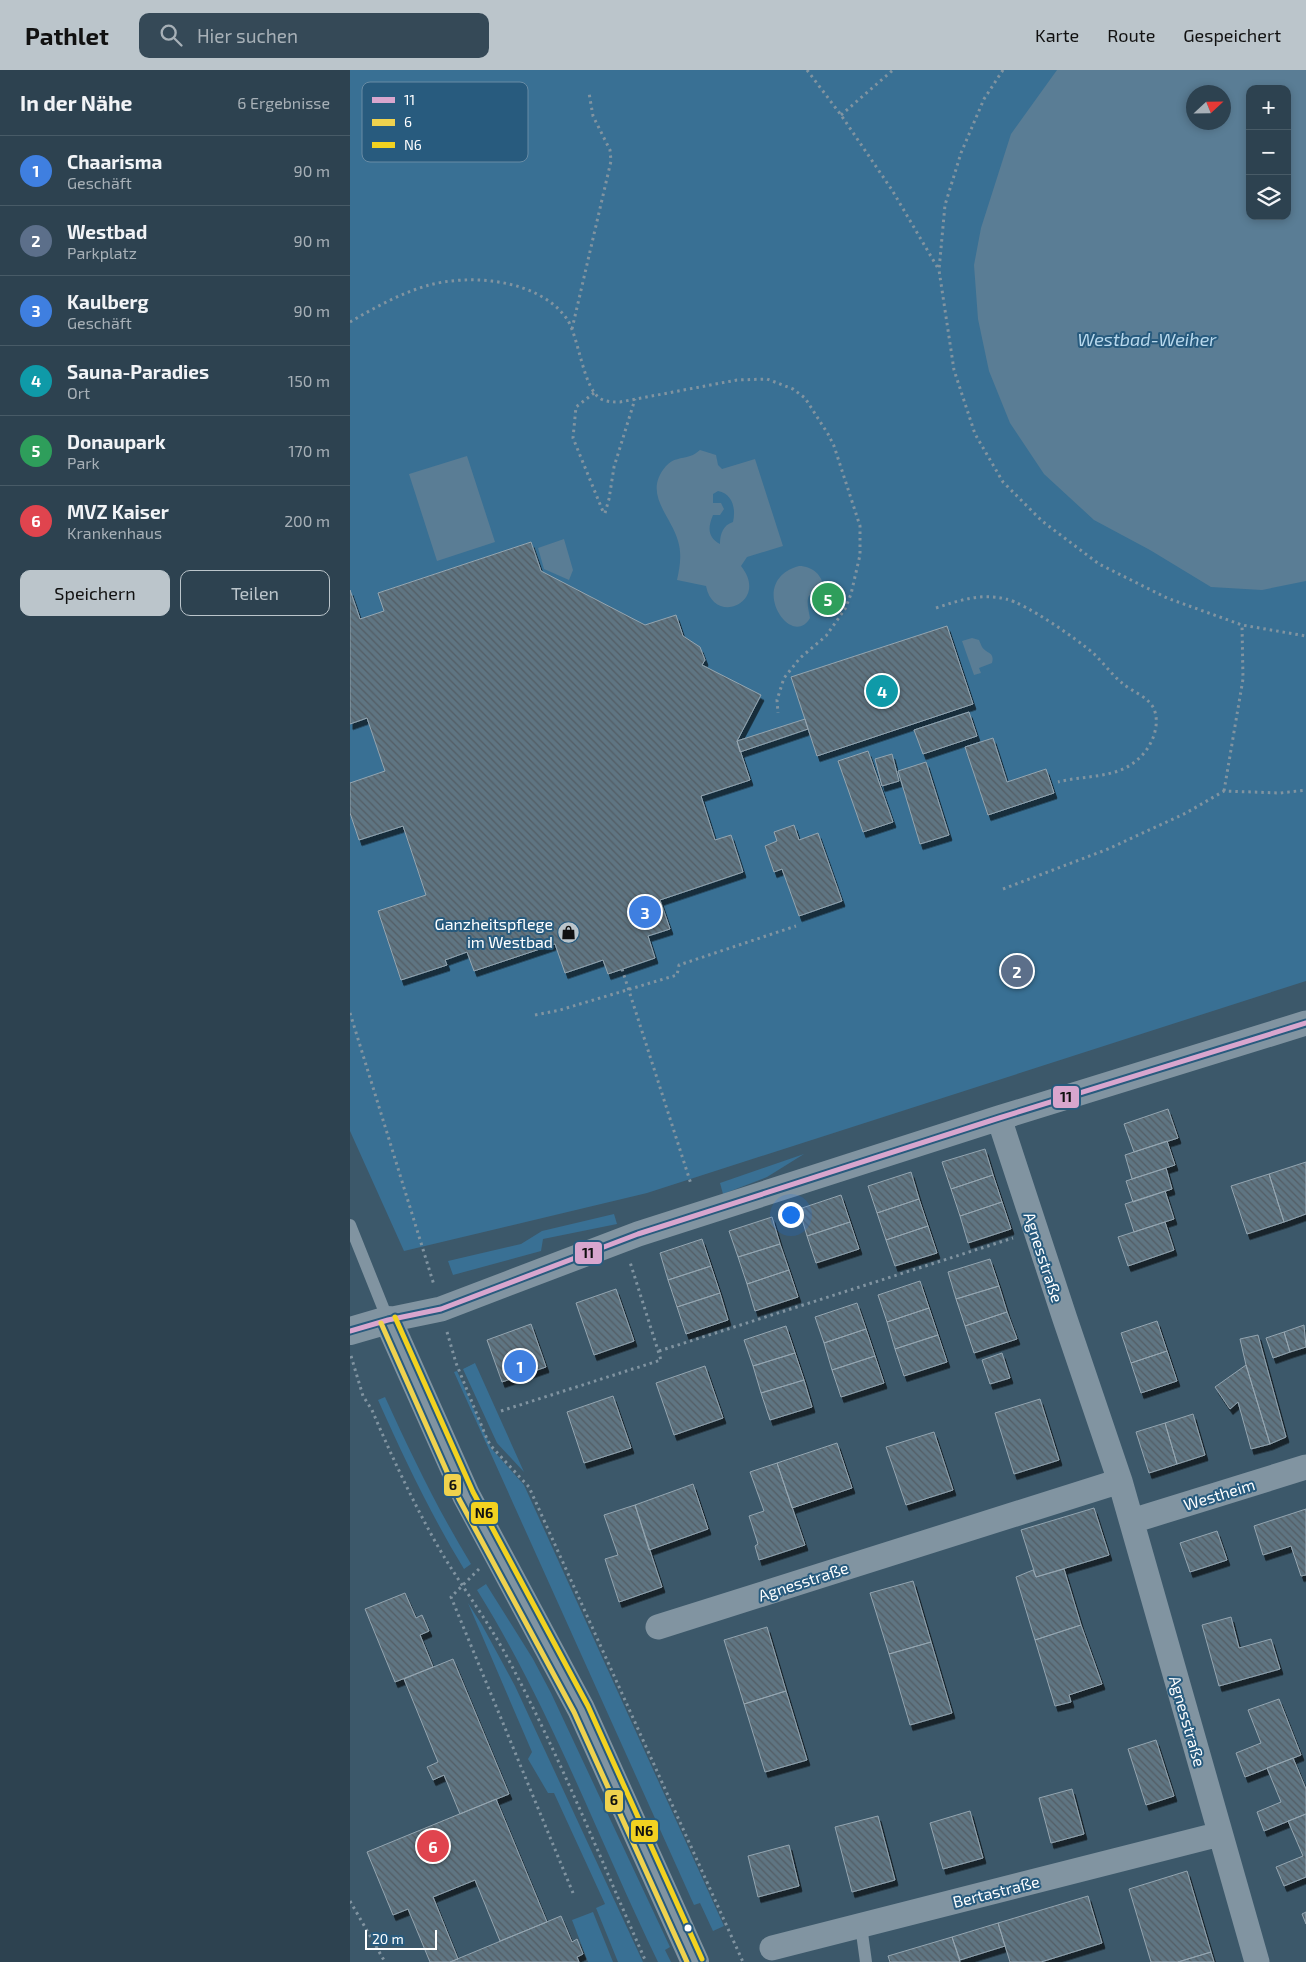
<!DOCTYPE html>
<html lang="de">
<head>
<meta charset="utf-8">
<style>
	:root { --surface:#2d4250; --page:#354957; --text:#f1f3f6; --muted:#a7b0b7; --line:#485b67; --accent:#bbc5cb }
	body { margin:0; font-family:"Exo 2",sans-serif; background:var(--page); color:var(--text) }
	.controls { position:absolute; right:15px; top:15px; display:grid; overflow:hidden; border-radius:10px; box-shadow:0 2px 8px #0003 }
	.controls button { width:45px; height:45px; display:grid; place-items:center; padding:0; border:0; border-bottom:1px solid var(--line); background:var(--surface); color:var(--text); font:25px sans-serif }
	.compass { position:absolute; left:836px; top:15px; width:45px; height:45px; border-radius:50%; background:var(--surface); box-shadow:0 2px 8px #0003; rotate:68deg }
	.scale { position:absolute; left:15px; bottom:12px; width:72px; box-sizing:border-box; padding-left:5px; border:2px solid #fff; border-top:0; font-size:14px; line-height:18px; white-space:nowrap; color:#fff; -webkit-text-stroke:4px #285b7e; paint-order:stroke }
	.you { position:absolute; left:440px; top:1144px; width:18px; height:18px; margin:-12px; border:4px solid #fff; border-radius:50%; background:#1a73e8; box-shadow:0 0 0 8px #1a73e833 }
	.badge { display:grid; place-items:center; width:32px; height:32px; border-radius:50%; background:var(--accent); color:#fff; font-size:16px; font-weight:700 }
	.pin { position:absolute; translate:-50% -50%; border:2px solid #fff; box-shadow:0 1px 5px #0006 }
	.list { margin:0; padding:0; list-style:none }
	h2 { display:flex; justify-content:space-between; align-items:center; height:65px; margin:0; padding:0 20px; font-size:21px }
	h2 small { font-size:16px; font-weight:400; color:var(--muted) }
	.list li { display:grid; grid-template-columns:32px 1fr auto; gap:15px; align-items:center; box-sizing:border-box; height:70px; padding:0 20px; border-top:1px solid var(--line) }
	.list b { display:block; font-size:19px; white-space:nowrap }
	.list p { margin:0; font-size:16px; white-space:nowrap; color:var(--muted) }
	.list em { font-size:16px; font-style:normal; color:var(--muted) }
	.actions { display:flex; gap:10px; padding:15px 20px }
	.actions a { flex:1; padding:11px 0; border:1px solid var(--accent); border-radius:10px; text-align:center; font-size:18px; color:var(--accent) }
	.actions .main { background:var(--accent); color:#111 }
	.icon { flex:none; width:28px; height:28px; fill:none; stroke:currentColor; stroke-width:2; stroke-linecap:round; stroke-linejoin:round }
	.map { position:relative; flex:none; width:956px; height:1892px; overflow:hidden }
	header { display:flex; align-items:center; gap:30px; box-sizing:border-box; height:70px; padding:0 25px; background:var(--accent); color:#111 }
	header strong { font-size:24px }
	nav { display:flex; gap:28px; margin-inline-start:auto; font-size:18px }
	.search { width:350px; height:45px; background:var(--page); display:flex; align-items:center; gap:12px; box-sizing:border-box; padding:0 18px; border-radius:10px; color:var(--muted); font-size:19px }
	main { display:flex }
	aside { flex:1; background:var(--surface) }
	.map>svg:first-child { display:block }
</style>
</head>
<body>
<header>
<strong>Pathlet</strong>
<div class="search"><svg class="icon" aria-label="search" viewBox="0 0 24 24"><circle cx="10" cy="10" r="6"/><path d="M15 15l6 6"/></svg>Hier suchen</div>
<nav><a>Karte</a><a>Route</a><a>Gespeichert</a></nav>
</header>
<main>
<aside>
<h2>In der Nähe<small>6 Ergebnisse</small></h2>
<ul class="list">
<li><span class="badge" style="background:#3f7fe0">1</span><div><b>Chaarisma</b><p>Geschäft</p></div><em>90 m</em></li>
<li><span class="badge" style="background:#5c6f8a">2</span><div><b>Westbad</b><p>Parkplatz</p></div><em>90 m</em></li>
<li><span class="badge" style="background:#3f7fe0">3</span><div><b>Kaulberg</b><p>Geschäft</p></div><em>90 m</em></li>
<li><span class="badge" style="background:#0f9aa8">4</span><div><b>Sauna-Paradies</b><p>Ort</p></div><em>150 m</em></li>
<li><span class="badge" style="background:#2e9e5b">5</span><div><b>Donaupark</b><p>Park</p></div><em>170 m</em></li>
<li><span class="badge" style="background:#e0444e">6</span><div><b>MVZ Kaiser</b><p>Krankenhaus</p></div><em>200 m</em></li>
</ul>
<div class="actions"><a class="main">Speichern</a><a>Teilen</a></div>
</aside>
<div class="map">
<svg width="956" height="1892" viewBox="0 0 956 1892">
	<defs>
		<pattern id="building-back-hatch" width="6" height="6" patternUnits="userSpaceOnUse" patternTransform="scale(1.25)"><rect width="6" height="6" fill="#5e7482"/><path d="M-1 5l2 2M0 0l6 6M5-1l2 2" fill="none" stroke="#545e64"/></pattern>
		<filter id="shadow"><feDropShadow dx="3" dy="5.5" stdDeviation="0" flood-color="#0009"/></filter>
	</defs>
	<rect width="100%" height="100%" fill="#3c586a"/>
	<path fill="#397094" fill-rule="evenodd" d="M0 0H956V911L297 1123 54 1181 0 1061ZM900 19H937V146H900ZM844 22H874V52H844Z
		M454 1084 417 1107 373 1124 370 1113Z
		M264 1144 267 1154 193 1169 191 1181 103 1205 98 1191 171 1174 192 1161Z
		M125 1293 174 1402 147 1373 113 1299Z
		M107 1301 141 1378 174 1415 374 1856 363 1861 350 1833 344 1835 104 1302Z
		M35 1327C61 1384 88 1440 121 1494L114 1499C81 1445 54 1388 28 1330Z
		M136 1514 183 1589 201 1623 320 1877 315 1880 321 1892H308C248 1768 200 1637 127 1520Z
		M118 1533 132 1555 165 1616 293 1892H268L246 1838 255 1834 204 1723H198L178 1689 182 1682Z
		M243 1842 263 1892H238L222 1850Z"/>
	<path fill="#5a7d95" fill-rule="evenodd" d="M707 0H956V511L912 520 861 517 800 480 744 450 694 404 660 353 639 301 628 249 624 195 631 158 661 64ZM900 19H937V146H900ZM874 22V52H844V22Z
		M350 380 366 385 368 395 372 399 405 389 433 476 397 487 391 496C420 532 364 557 356 516L327 510C330 497 332 484 328 471 321 445 292 424 316 396 323 388 331 389 340 386 344 385 347 382 350 380ZM368 421C383 424 386 439 383 452 373 455 370 464 370 474 357 467 358 457 363 445H370L374 439 371 433H363V424Z
		M117 386 145 472 87 491 59 404Z
		M214 469 223 500 219 510 194 499 188 478Z
		M449 496C464 496 476 508 473 524 452 518 458 536 460 548 441 581 395 511 449 496Z
		M622 568 629 570C630 572 631 575 632 577 637 584 645 582 642 593L629 598 631 603 624 605 612 571Z"/>
	<path fill="url(#building-back-hatch)" stroke="#94a5b0" filter="url(#shadow)" d="M181 472 191 501 295 555 326 545 333 566 350 577 355 590 352 595 411 625 387 671 400 710 351 726 365 770 381 765 393 802 310 830 320 859 298 866 305 888 258 904 253 890 215 903 205 874 124 901 117 882 95 890 97 895 51 910 28 841 76 825 53 756 9 770 0 743V713L35 701 17 648 0 654V520L10 549 34 541 28 523Z
		M597 556 623 634 467 686 441 607Z
		M619 642 627 666 573 684 564 660Z
		M455 649 458 659 390 682 387 671Z
		M643 668 657 712 696 699 704 723 638 745 615 677Z
		M518 681 543 752 513 762 488 691Z
		M542 684 549 711 532 716 525 689Z
		M576 692 599 765 570 774 548 701Z
		M444 755 449 770 468 763 492 831 449 846 432 799 424 802 415 776 427 771 424 762Z
		M818 1039 828 1068 784 1082 774 1054Z
		M817 1071 825 1095 782 1109 775 1085Z
		M635 1079 643 1105 601 1119 592 1092Z
		M956 1092V1144L934 1152 919 1104Z
		M816 1098 822 1119 783 1132 776 1111Z
		M561 1102 569 1129 527 1143 518 1116Z
		M919 1104 934 1152 897 1164 881 1116Z
		M643 1105 652 1132 610 1146 601 1119Z
		M815 1121 824 1149 784 1162 775 1134Z
		M491 1125 500 1152 457 1166 449 1139Z
		M569 1129 578 1156 536 1170 527 1143Z
		M652 1132 661 1159 618 1173 610 1146Z
		M422 1147 430 1174 388 1187 379 1161Z
		M500 1152 509 1179 466 1193 457 1166Z
		M815 1152 824 1180 778 1196 768 1167Z
		M578 1156 587 1183 545 1196 536 1170Z
		M352 1169 361 1196 318 1210 310 1183Z
		M430 1174 439 1200 397 1214 388 1187Z
		M640 1189 649 1216 606 1229 598 1202Z
		M361 1196 370 1223 327 1237 318 1210Z
		M439 1200 448 1227 405 1241 397 1214Z
		M570 1211 579 1238 537 1252 528 1225Z
		M649 1216 657 1242 615 1256 606 1229Z
		M266 1219 284 1271 244 1285 226 1233Z
		M370 1223 378 1250 336 1264 327 1237Z
		M507 1233 516 1259 474 1273 465 1247Z
		M579 1238 588 1265 545 1279 537 1252Z
		M657 1242 667 1269 624 1283 615 1256Z
		M807 1251 817 1281 781 1293 771 1263Z
		M181 1254 196 1297 152 1312 137 1270Z
		M954 1255 956 1277 940 1282 934 1262Z
		M436 1256 445 1283 403 1296 394 1270Z
		M516 1259 525 1286 482 1300 474 1273Z
		M934 1262 940 1282 923 1288 916 1268Z
		M588 1265 597 1292 554 1306 545 1279Z
		M908 1265 936 1367 920 1374 896 1295 890 1269Z
		M817 1281 827 1311 791 1323 781 1293Z
		M445 1283 454 1310 411 1323 403 1296Z
		M652 1283 660 1308 640 1314 632 1290Z
		M525 1286 534 1313 491 1327 482 1300Z
		M896 1295 920 1374 901 1379 888 1332 880 1339 865 1317Z
		M355 1296 373 1348 324 1365 306 1313Z
		M454 1310 462 1337 420 1350 411 1323Z
		M263 1326 281 1378 234 1393 217 1342Z
		M690 1329 709 1390 664 1404 645 1343Z
		M843 1344 855 1385 827 1394 815 1353Z
		M815 1353 827 1394 799 1403 786 1362Z
		M584 1362 603 1420 556 1435 536 1377Z
		M487 1373 502 1418 442 1438 427 1393Z
		M427 1393 455 1475 409 1490 405 1476 408 1474 399 1446 414 1441 400 1402Z
		M343 1414 358 1459 299 1480 285 1435Z
		M285 1435 312 1517 269 1532 255 1489 268 1485 254 1445Z
		M744 1438 759 1485 686 1507 671 1460Z
		M956 1439V1505L951 1506 941 1476 913 1485 904 1456Z
		M867 1461 877 1490 840 1502 830 1473Z
		M714 1499 731 1555 685 1570 666 1507 683 1500 686 1507Z
		M563 1511 581 1572 539 1584 520 1523Z
		M55 1523 66 1548 72 1545 79 1561 70 1565 83 1597 45 1612 15 1539Z
		M881 1547 889 1578 921 1569 930 1599 869 1616 852 1555Z
		M731 1555 752 1614 719 1625 721 1632 705 1636 685 1570Z
		M417 1557 436 1621 394 1634 374 1570Z
		M581 1572 602 1643 560 1655 539 1584Z
		M103 1589 159 1724 110 1744 94 1705 83 1710 77 1697 88 1692 54 1609Z
		M436 1621 457 1690 415 1702 394 1634Z
		M929 1629 951 1685 895 1707 886 1683 911 1673 898 1640Z
		M806 1670 824 1726 796 1735 778 1679Z
		M943 1688 956 1719V1744L914 1761 907 1742 931 1732 917 1698Z
		M722 1719 734 1764 701 1773 689 1728Z
		M146 1729 197 1852 150 1871 125 1810 83 1827 108 1889 100 1892H80L58 1839 43 1845 17 1782Z
		M620 1741 633 1788 593 1799 580 1753Z
		M956 1744V1807L934 1816 926 1797 953 1786 938 1751Z
		M528 1746 545 1810 502 1822 485 1757Z
		M439 1775 449 1816 408 1827 398 1786Z
		M837 1801 861 1882 828 1892H801L779 1819Z
		M738 1826 752 1873 691 1892H660L648 1853Z
		M956 1842V1854L952 1844Z
		M211 1846 222 1872 227 1869 233 1884 227 1887 229 1892H100Z
		M648 1853 655 1876 610 1890 602 1867Z
		M602 1867 610 1892H540L538 1886Z
		M861 1882 864 1892H828Z"/>
	<g fill="none" stroke-linecap="round" stroke-linejoin="round">
		<path stroke="#8194a1" stroke-width="3" stroke-dasharray="2.5 4" stroke-linecap="butt" d="M457 0 491 45 542 120 589 200
			M653 0 634 29 611 83 595 135 589 200 604 300 625 364 653 412 692 451 749 494 817 528 892 555 956 566
			M491 45 543 0
			M0 252C24 238 49 224 76 216 119 203 189 209 217 249 229 267 233 319 251 329 257 332 263 332 270 332L387 310 417 309 443 319 455 328 478 364 484 376 510 456V485L501 524 495 539 476 566 450 588 434 608 427 630 428 643
			M222 259 261 91 260 80 243 46 239 23
			M244 323 226 337 223 368 254 444
			M255 443 259 429 264 397 285 329
			M586 538C610 530 631 523 656 529 675 533 727 569 743 583 753 592 761 604 772 613 781 621 799 627 804 639 811 656 801 679 787 690 766 709 734 705 708 712
			M874 721 893 609 892 555
			M653 819 758 779 836 743 874 721 930 723 956 720
			M272 899 341 1114
			M0 943 84 1215
			M185 945 210 940 327 905 329 895 446 856
			M97 1262 106 1293 137 1369 141 1376 179 1417 393 1892
			M309 1281 663 1168
			M1 1286 13 1326 22 1340C41 1385 62 1430 86 1473 108 1512 135 1546 156 1585 209 1684 251 1790 296 1892
			M151 1341 311 1290 280 1192
			M129 1499 101 1527 223 1823
			M0 1831 35 1892"/>
		<path stroke="#8194a1" stroke-width="12" d="M0 1155 38 1250
			M511 1856 516 1892"/>
		<path stroke="#8194a1" stroke-width="25" d="M649 1048 715 1249 770 1411 907 1892
			M38 1250 91 1239 288 1164 649 1048 956 953
			M782 1451 956 1397
			M308 1557 770 1411
			M422 1878 870 1764"/>
		<path stroke="#8194a1" stroke-width="28" d="M0 1261 38 1250 116 1425 231 1639 345 1892"/>
		<defs>
			<path id="bus-1" d="M0 1261 38 1250 91 1239 288 1164 649 1048 956 953"/>
			<path id="bus-2" d="M31 1253 109 1429 224 1642 337 1892"/>
			<path id="bus-3" d="M45 1247 123 1422 238 1636 352 1889"/>
		</defs>
		<use href="#bus-1" stroke="#285b7e" stroke-width="9"/>
		<use href="#bus-2" stroke="#285b7e" stroke-width="9"/>
		<use href="#bus-3" stroke="#285b7e" stroke-width="9"/>
		<use href="#bus-1" stroke="#d8a6ce" stroke-width="5"/>
		<use href="#bus-2" stroke="#efd24e" stroke-width="5"/>
		<use href="#bus-3" stroke="#f2d220" stroke-width="5"/>
	</g>
	<defs>
		<symbol id="shop-disc" viewBox="-11 -11 22 22"><circle r="9.5" fill="#bbc5cb" stroke="#285b7e"/><path d="M-5-2.5h2.3a2.7 3.5 0 0 1 5.4 0H5L5.5 6h-11ZM-1.5-2.5h3a1.5 2.3 0 0 0-3 0Z" fill="#111"/></symbol>
	</defs>
	<g fill-rule="evenodd">
		<use href="#shop-disc" x="206" y="850" width="25" height="25"/>
	</g>
	<circle fill="#fff" stroke="#285b7e" stroke-width="2" cx="338" cy="1858" r="4.5"/>
	<g text-anchor="middle" dominant-baseline="central" stroke-width="4" stroke-linejoin="round" paint-order="stroke">
		<g font-size="16" fill="#fff" stroke="#285b7e" text-anchor="end">
			<text x="203" y="853">Ganzheitspflege<tspan x="203" dy="18">im Westbad</tspan></text>
		</g>
		<g font-size="16" fill="#fff" stroke="#285b7e">
			<text transform="translate(694 1187) rotate(72)">Agnesstraße</text>
			<text transform="translate(869 1424) rotate(-17)">Westheim</text>
			<text transform="translate(453 1511) rotate(-18)">Agnesstraße</text>
			<text transform="translate(838 1651) rotate(74)">Agnesstraße</text>
			<text transform="translate(646 1821) rotate(-14)">Bertastraße</text>
		</g>
		<g font-size="18" font-style="italic" fill="#b9d9ed" stroke="#285b7e">
			<text x="797" y="269">Westbad-Weiher</text>
		</g>
	</g>
	<rect x="12" y="12" width="166" height="80" rx="8" fill="#285b7e" stroke="#688ca5" stroke-width="1"/>
	<rect x="22" y="27" width="23" height="6" fill="#d8a6ce"/>
	<rect x="22" y="49" width="23" height="7" fill="#efd24e"/>
	<rect x="22" y="72" width="23" height="6" fill="#f2d220"/>
	<g font-size="14" fill="#fff">
		<text x="54" y="35">11</text>
		<text x="54" y="57">6</text>
		<text x="54" y="80">N6</text>
	</g>
	<g stroke="#285b7e" stroke-width="2">
		<rect x="702" y="1015" width="28" height="24" rx="5" fill="#d8a6ce"/>
		<rect x="224" y="1171" width="29" height="24" rx="5" fill="#d8a6ce"/>
		<rect x="93" y="1403" width="19" height="24" rx="5" fill="#efd24e"/>
		<rect x="120" y="1431" width="29" height="24" rx="5" fill="#f2d220"/>
		<rect x="254" y="1719" width="20" height="24" rx="5" fill="#efd24e"/>
		<rect x="280" y="1749" width="29" height="24" rx="5" fill="#f2d220"/>
	</g>
	<g font-size="14" text-anchor="middle" font-weight="bold" fill="#111">
		<text x="716" y="1032">11</text>
		<text x="238" y="1188">11</text>
		<text x="103" y="1420">6</text>
		<text x="134" y="1448">N6</text>
		<text x="264" y="1735">6</text>
		<text x="294" y="1766">N6</text>
	</g>
</svg>
<div class="controls">
<button>+</button>
<button>−</button>
<button><svg class="icon" aria-label="layers" viewBox="0 0 24 24"><path d="M12 4l9 5-9 5-9-5zM3 14l9 5 9-5"/></svg></button>
</div>
<svg class="compass" viewBox="-18 -18 36 36"><path d="M0-13l5 13h-10z" fill="#e53935"/><path d="M0 13l5-13h-10z" fill="#a7b0b7"/></svg>
<div class="scale">20 m</div>
<div class="you"></div>
<div class="pin badge" style="left:170px;top:1296px;background:#3f7fe0">1</div>
<div class="pin badge" style="left:667px;top:901px;background:#5c6f8a">2</div>
<div class="pin badge" style="left:295px;top:842px;background:#3f7fe0">3</div>
<div class="pin badge" style="left:532px;top:621px;background:#0f9aa8">4</div>
<div class="pin badge" style="left:478px;top:529px;background:#2e9e5b">5</div>
<div class="pin badge" style="left:83px;top:1776px;background:#e0444e">6</div>
</div>
</main>
</body>
</html>
